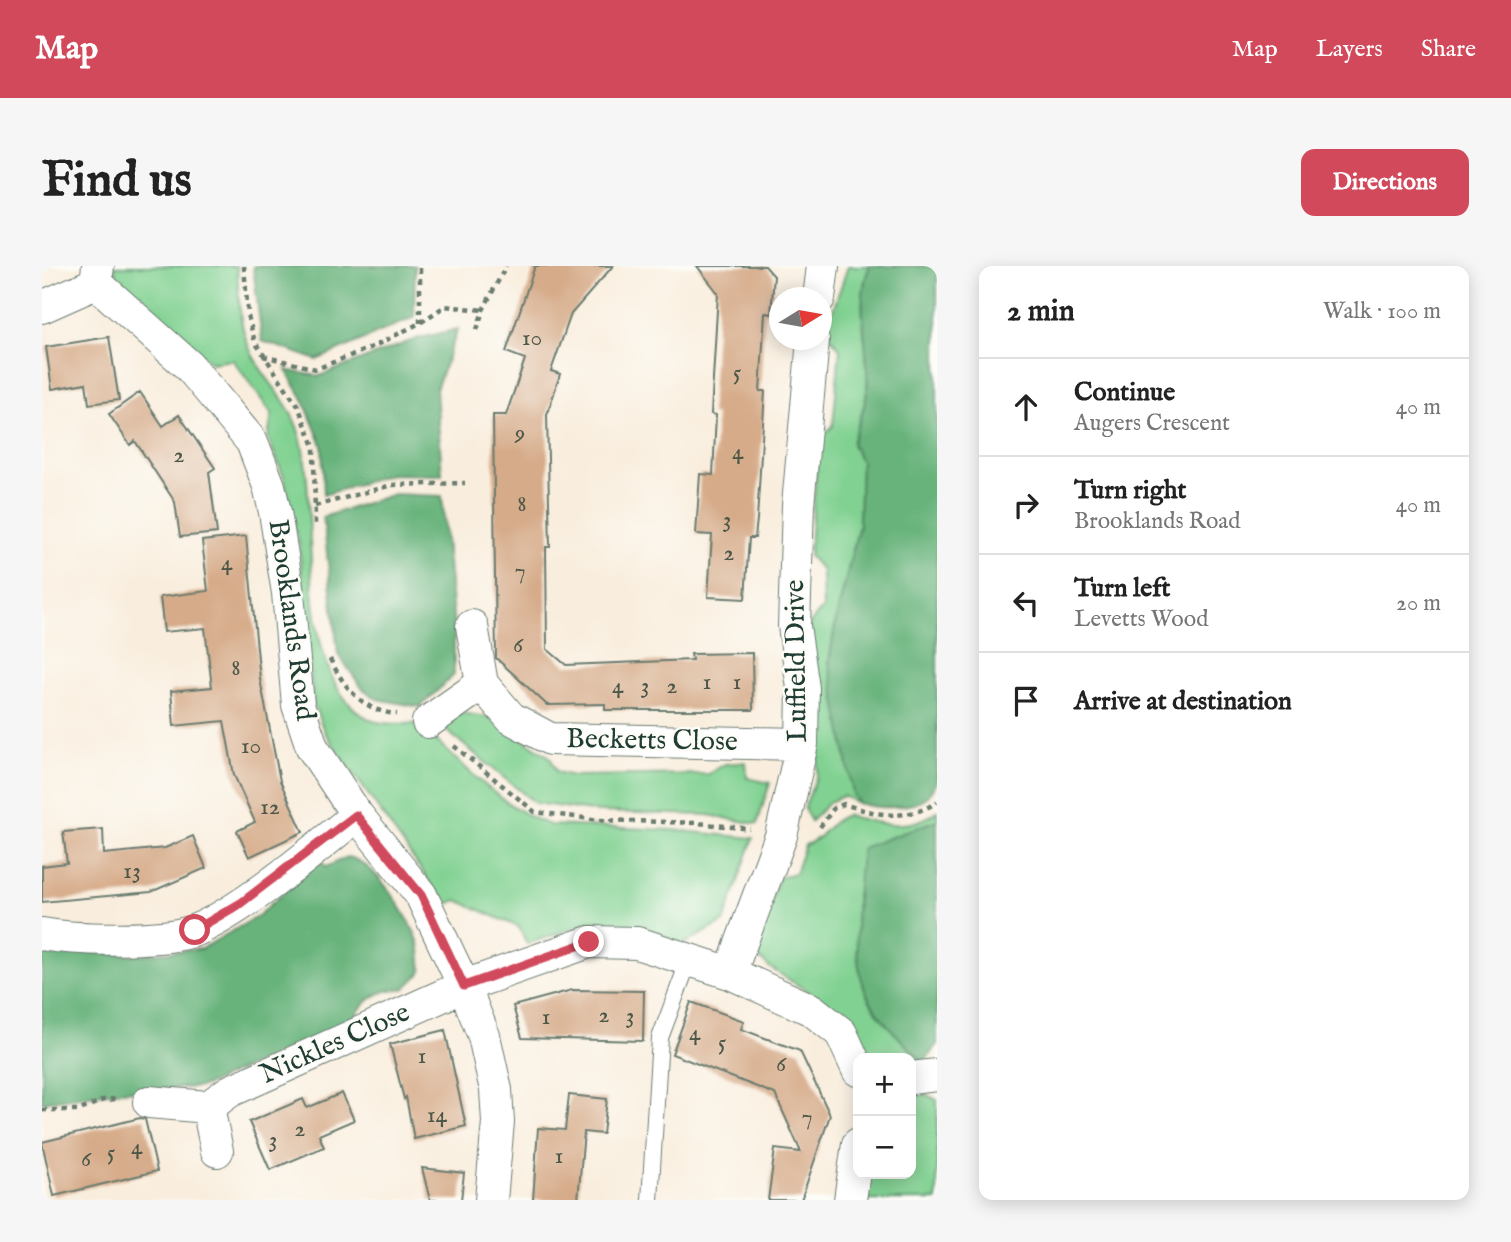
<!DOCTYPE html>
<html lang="en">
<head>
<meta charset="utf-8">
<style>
	:root { --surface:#fff; --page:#f6f6f6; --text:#222; --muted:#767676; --line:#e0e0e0; --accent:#d1495b }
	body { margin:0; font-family:"IM FELL English",serif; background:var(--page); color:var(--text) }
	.controls { position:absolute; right:21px; bottom:21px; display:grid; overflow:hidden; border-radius:14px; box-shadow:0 4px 18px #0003 }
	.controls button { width:63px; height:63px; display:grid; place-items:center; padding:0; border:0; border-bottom:2px solid var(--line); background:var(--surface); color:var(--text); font:35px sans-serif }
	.compass { position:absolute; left:727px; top:21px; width:63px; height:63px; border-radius:50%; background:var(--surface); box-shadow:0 4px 18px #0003; rotate:79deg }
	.stop { position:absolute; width:21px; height:21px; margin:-16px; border:5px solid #d1495b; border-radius:50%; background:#fff }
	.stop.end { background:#d1495b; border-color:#fff; box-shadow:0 2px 7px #0008 }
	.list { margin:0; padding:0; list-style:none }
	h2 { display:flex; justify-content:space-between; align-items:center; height:91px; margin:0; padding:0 28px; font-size:30px }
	h2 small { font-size:23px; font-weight:400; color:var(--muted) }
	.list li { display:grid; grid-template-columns:46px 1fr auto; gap:21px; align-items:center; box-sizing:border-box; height:98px; padding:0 28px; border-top:2px solid var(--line) }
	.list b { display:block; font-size:26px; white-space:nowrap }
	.list p { margin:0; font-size:23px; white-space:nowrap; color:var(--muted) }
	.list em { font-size:23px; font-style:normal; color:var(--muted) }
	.icon { flex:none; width:38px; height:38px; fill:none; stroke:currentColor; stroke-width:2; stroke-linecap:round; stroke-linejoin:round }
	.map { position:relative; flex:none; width:895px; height:934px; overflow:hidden; border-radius:14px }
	header { display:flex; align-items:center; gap:42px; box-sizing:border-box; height:98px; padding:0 35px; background:var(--accent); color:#fff }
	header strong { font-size:33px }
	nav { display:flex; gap:38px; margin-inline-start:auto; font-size:24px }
	.intro { display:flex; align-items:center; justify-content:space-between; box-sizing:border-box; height:168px; padding:0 42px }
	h1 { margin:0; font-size:49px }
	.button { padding:18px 32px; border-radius:14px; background:var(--accent); color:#fff; font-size:24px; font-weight:700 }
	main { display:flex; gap:42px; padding:0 42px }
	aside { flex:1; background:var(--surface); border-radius:14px; box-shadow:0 4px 18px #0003 }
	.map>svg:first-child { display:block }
</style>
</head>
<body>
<header>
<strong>Map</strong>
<nav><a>Map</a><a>Layers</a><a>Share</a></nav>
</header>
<div class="intro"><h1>Find us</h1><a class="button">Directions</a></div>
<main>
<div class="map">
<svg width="895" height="934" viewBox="0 0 895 934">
	<rect width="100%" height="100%" fill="#fdfcf7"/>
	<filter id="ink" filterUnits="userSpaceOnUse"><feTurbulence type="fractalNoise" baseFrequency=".0143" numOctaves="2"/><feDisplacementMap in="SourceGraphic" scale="14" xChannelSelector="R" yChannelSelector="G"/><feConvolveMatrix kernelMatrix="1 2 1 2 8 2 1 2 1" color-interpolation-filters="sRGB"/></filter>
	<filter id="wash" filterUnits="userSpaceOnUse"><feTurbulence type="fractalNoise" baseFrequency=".00686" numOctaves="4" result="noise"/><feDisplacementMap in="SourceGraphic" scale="28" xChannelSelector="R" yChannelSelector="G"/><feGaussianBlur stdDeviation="1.57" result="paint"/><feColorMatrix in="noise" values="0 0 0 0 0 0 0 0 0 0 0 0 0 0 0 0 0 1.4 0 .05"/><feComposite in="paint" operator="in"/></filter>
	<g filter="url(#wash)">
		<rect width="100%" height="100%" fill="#f9eede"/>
		<path fill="#81d192" stroke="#508763" stroke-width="2" d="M72 0H195C197 25 196 55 206 79 218 111 247 131 258 170 279 243 248 415 329 454 341 460 363 457 377 458 414 492 460 543 508 559L630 564 711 572 682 656 642 678 570 658 534 661 485 678 477 661 415 634 404 639 283 467 271 437 257 278 242 211 226 172 230 148 191 94 169 97 78 22Z
			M806 0H828C811 37 829 85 825 125 824 142 814 160 810 178L819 195 817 259 794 354 787 396 816 537 801 530 787 536 769 555 762 543 775 509 778 474 768 357 781 342 780 304 767 290 777 173 791 160 798 83 787 69V56Z
			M419 447 446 451 508 491 515 506 531 510 666 508 683 498 704 496 705 512 728 517 715 558 666 549 557 546 493 537 399 460Z
			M895 545V554L872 564 814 627C815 659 813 695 823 725 832 750 864 778 882 797L869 800V792H825L787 739 727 701 716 691V671L737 612 753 607 763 579C782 573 785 556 804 549 834 558 869 566 895 545Z
			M883 828 895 834V934H821L824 908H869V829Z"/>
		<path fill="#68b37c" stroke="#447858" stroke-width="2" d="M211 0H373L372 51 275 94 220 75Z
			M828 0H895V516C892 520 889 527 886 530 869 544 835 543 816 537L811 528 787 396 794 354 817 259 819 195 810 178C814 160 824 142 825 125 829 85 811 37 828 0Z
			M416 63 394 123 400 209 349 208 282 229 280 179 261 133 244 104 277 110 374 73Z
			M352 228 400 230 412 361V409L378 441 335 433 320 422 296 388 281 251Z
			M895 554V778L882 797C862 776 835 753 824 726 808 690 815 621 820 582Z
			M305 591C332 594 369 652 377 678 379 686 379 697 380 706L362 723C337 722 321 734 310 756L160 821 77 825 0 836V683L92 689 159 683 216 650 278 593 284 601Z"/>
		<g id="blocks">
			<path fill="#d6ab89" d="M493 0H571L529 48 509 105 518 108 505 149 508 281H504L505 383 524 399 650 394 649 388 710 387 711 444H563V438L505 439 454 392 451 149H464L483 93 464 86Z
				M655 0H723L732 10 729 48 723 47 718 125H723L715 253 713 272H707L703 333 666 331 670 269 654 268 658 208 671 209 674 149 669 148 676 27Z
				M67 71 77 134 47 138 44 117 10 123 4 81Z
				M98 126 121 160 137 149 173 202 167 206 175 267 138 271 133 236 93 175 88 179 67 148Z
				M204 270 218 413 238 515 261 566 207 591 195 565 213 556 192 509 182 455 132 460 129 425 170 421 163 362 122 366 118 331 166 325 160 275Z
				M61 563 62 588 123 582 151 570 164 602 109 626 0 636V600L25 597 21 566Z
				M530 724 602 725 601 775 480 772 471 740Z
				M649 736 702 755 699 763 758 785 788 849 759 934H726L733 883 759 886 733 828 630 788Z
				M403 764 424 860 372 873 364 831 362 833 348 778Z
				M300 827 312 854 277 869 282 881 228 904 207 856 261 833 265 842Z
				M527 829 565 833 561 868 542 866 536 934H491L496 862 523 864Z
				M98 852 103 853 115 905 12 930 0 876Z
				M380 902 422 907 419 934H388Z"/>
		</g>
	</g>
	<g filter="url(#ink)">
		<use href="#blocks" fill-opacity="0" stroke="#6b7b70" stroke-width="2"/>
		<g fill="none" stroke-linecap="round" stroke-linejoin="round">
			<defs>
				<path id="service" d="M608 934 618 772 647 694"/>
				<path id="minor" d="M56 0 54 17 147 100 210 176 227 220 233 246 246 327 256 439 270 481 315 549 379 629 422 720 442 770 454 824 456 856 449 934
					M777 32 781 0
					M0 41 54 17
					M430 360 440 418 469 452 508 473 760 478
					M386 456 440 418
					M0 668C33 674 124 676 154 664 203 643 272 584 315 549
					M688 707 739 570 760 478 761 422 752 360 756 239 771 74
					M869 812 895 809
					M107 836 166 841 188 825 422 720 547 676 595 677 688 707 770 744 799 767 816 804
					M166 841 175 885
					M808 934 816 878"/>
			</defs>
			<use href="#service" stroke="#6b7b70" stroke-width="18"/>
			<use href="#minor" stroke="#6b7b70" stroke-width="34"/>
			<path stroke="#6b7b70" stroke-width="4.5" stroke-dasharray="5 5" stroke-linecap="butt" d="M202 0 206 50 213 76 256 140 272 180 273 259
				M378 57V0
				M435 64 441 44 464 0
				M221 90 274 103 328 82 378 57 403 40 441 44
				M273 240 350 219 423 217
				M288 393C302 421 321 446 355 448
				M412 480 493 546 558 554 656 557 708 563
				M778 561 792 542 802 538C835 549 864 556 895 536
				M0 844H38L61 834 74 833"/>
			<use href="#service" stroke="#fff" stroke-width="16"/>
			<use href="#minor" stroke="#fff" stroke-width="32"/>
		</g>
	</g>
	<g fill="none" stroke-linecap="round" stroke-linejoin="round" filter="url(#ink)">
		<path stroke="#d1495b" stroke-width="9" d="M153 664 199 637 314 549 379 629 422 720 547 676"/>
	</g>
	<g text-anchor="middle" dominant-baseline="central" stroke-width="5" stroke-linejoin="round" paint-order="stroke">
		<g font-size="24" fill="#4d5849">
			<text x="490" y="72">10</text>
			<text x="695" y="107">5</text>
			<text x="478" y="167">9</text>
			<text x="696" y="186">4</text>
			<text x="137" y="189">2</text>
			<text x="480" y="238">8</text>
			<text x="685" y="254">3</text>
			<text x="687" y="287">2</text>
			<text x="185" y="297">4</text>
			<text x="478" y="305">7</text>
			<text x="476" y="379">6</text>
			<text x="194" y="402">8</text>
			<text x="665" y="416">1</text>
			<text x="695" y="416">1</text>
			<text x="576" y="420">4</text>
			<text x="603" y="420">3</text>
			<text x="630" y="420">2</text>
			<text x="209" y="480">10</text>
			<text x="228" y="541">12</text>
			<text x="90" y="605">13</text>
			<text x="562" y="749">2</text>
			<text x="588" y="750">3</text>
			<text x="504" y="751">1</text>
			<text x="653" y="767">4</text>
			<text x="680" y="777">5</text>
			<text x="380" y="790">1</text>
			<text x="739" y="798">6</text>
			<text x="395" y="849">14</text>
			<text x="765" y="851">7</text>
			<text x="258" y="863">2</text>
			<text x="231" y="874">3</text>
			<text x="95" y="881">4</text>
			<text x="69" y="887">5</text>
			<text x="517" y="890">1</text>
			<text x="44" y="893">6</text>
		</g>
		<g font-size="28" fill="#1f3d34" stroke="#fdfcf7">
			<text transform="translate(249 354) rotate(82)">Brooklands Road</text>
			<text transform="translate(755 395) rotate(-91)">Luffield Drive</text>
			<text transform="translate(610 475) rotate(1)">Becketts Close</text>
			<text transform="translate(293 778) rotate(-24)">Nickles Close</text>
		</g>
	</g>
</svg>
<div class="controls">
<button>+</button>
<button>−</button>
</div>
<svg class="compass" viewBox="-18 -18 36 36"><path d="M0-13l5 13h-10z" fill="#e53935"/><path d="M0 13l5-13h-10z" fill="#767676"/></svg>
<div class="stop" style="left:153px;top:664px"></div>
<div class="stop end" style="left:547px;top:676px"></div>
</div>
<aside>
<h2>2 min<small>Walk · 100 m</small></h2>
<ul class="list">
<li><svg class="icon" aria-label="ahead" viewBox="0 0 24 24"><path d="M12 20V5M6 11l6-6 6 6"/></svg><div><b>Continue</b><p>Augers Crescent</p></div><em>40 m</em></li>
<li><svg class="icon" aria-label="right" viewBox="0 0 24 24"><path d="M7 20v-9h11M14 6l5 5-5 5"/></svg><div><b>Turn right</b><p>Brooklands Road</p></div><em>40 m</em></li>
<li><svg class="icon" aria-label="left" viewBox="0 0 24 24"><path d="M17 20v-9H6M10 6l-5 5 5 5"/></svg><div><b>Turn left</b><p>Levetts Wood</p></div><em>20 m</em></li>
<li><svg class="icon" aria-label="arrive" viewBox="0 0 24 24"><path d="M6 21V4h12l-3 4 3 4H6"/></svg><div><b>Arrive at destination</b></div></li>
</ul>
</aside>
</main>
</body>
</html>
